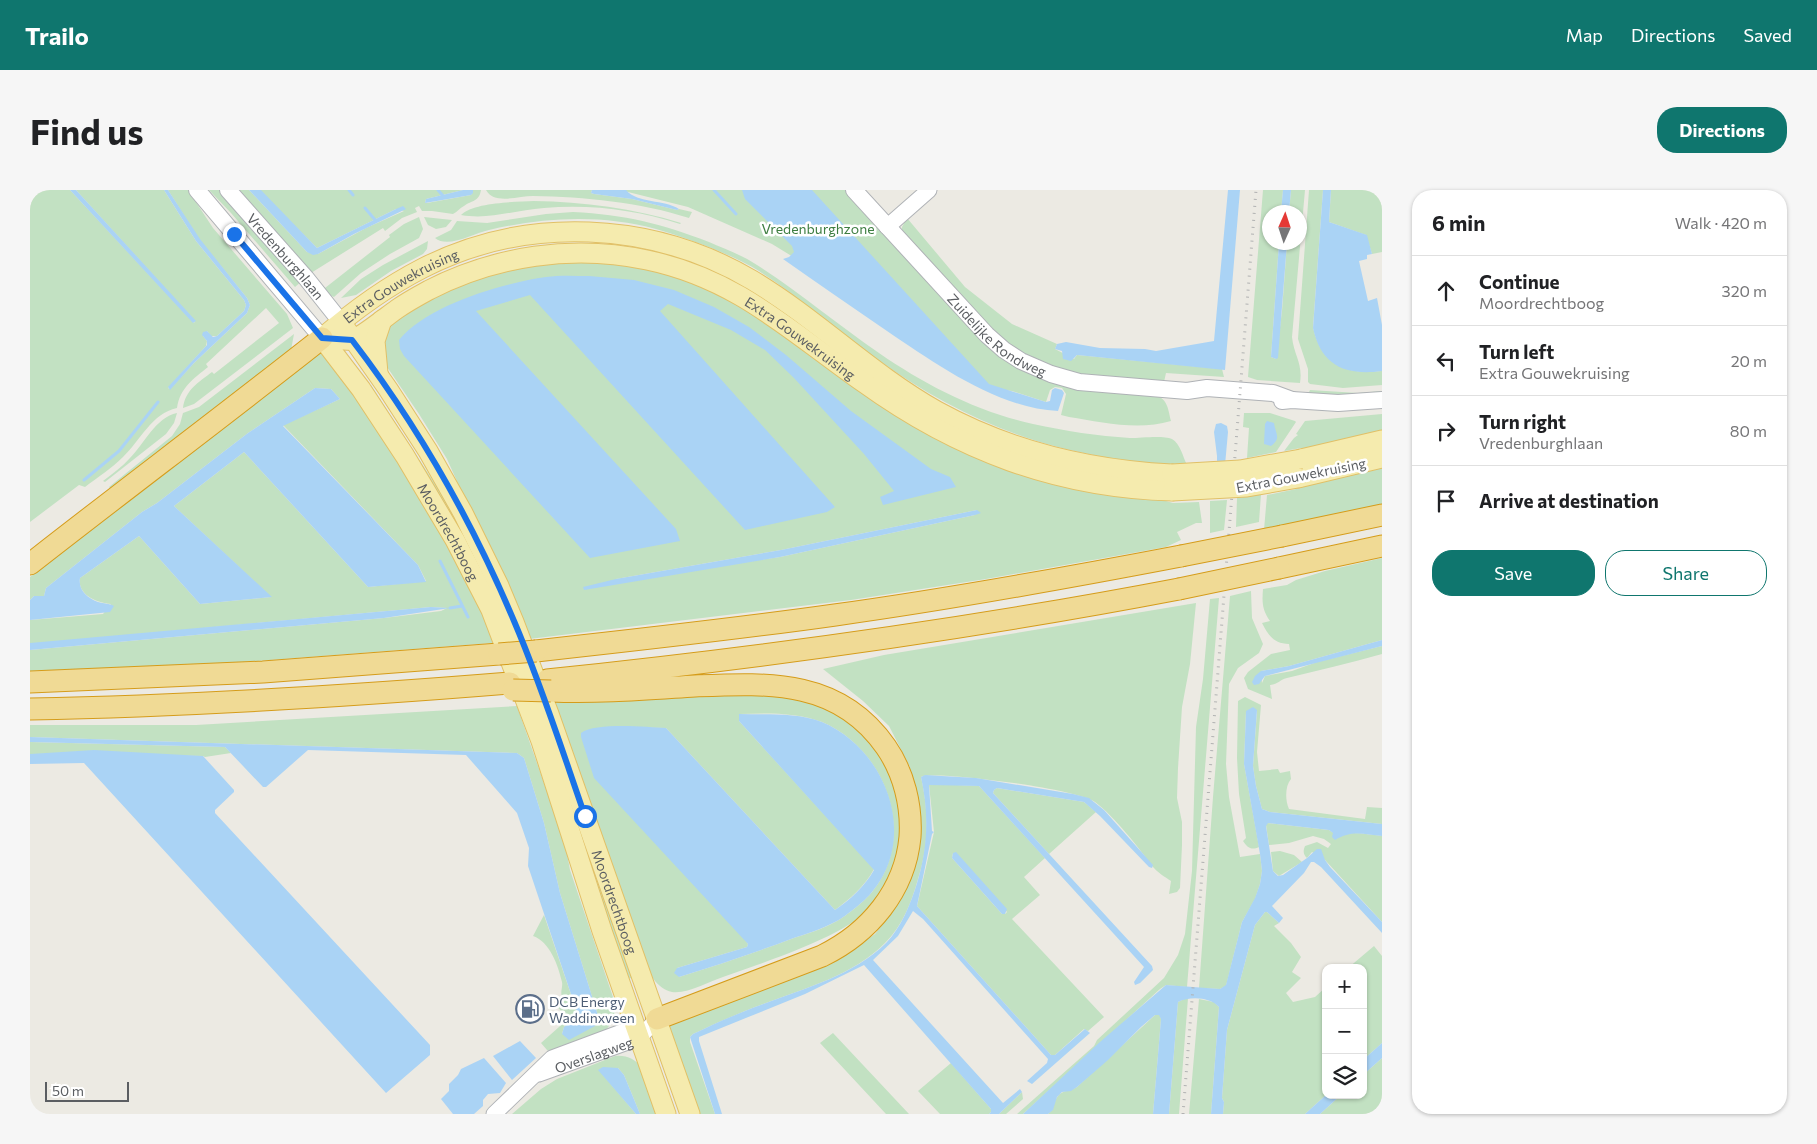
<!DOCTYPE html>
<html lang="en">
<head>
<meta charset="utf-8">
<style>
	:root { --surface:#fff; --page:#f6f6f6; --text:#202124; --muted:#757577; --line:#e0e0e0; --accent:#0f766e }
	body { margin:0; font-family:Commissioner,sans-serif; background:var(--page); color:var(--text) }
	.controls { position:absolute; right:15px; bottom:15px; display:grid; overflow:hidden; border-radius:10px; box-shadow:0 1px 4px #0004 }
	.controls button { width:45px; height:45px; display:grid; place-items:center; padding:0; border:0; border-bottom:1px solid var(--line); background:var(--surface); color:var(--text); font:25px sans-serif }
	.compass { position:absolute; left:1232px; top:15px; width:45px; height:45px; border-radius:50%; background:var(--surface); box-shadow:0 1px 4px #0004; rotate:3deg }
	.scale { position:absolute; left:15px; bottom:12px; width:84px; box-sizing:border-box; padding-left:5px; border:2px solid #5b5e62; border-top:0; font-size:14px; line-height:18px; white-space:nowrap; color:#5b5e62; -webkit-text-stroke:4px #fff; paint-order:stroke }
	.stop { position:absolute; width:15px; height:15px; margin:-11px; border:4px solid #1a73e8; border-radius:50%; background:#fff }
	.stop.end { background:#1a73e8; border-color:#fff; box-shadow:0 1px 5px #0008 }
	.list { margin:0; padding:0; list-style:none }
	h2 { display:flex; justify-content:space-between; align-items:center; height:65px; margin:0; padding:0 20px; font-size:21px }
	h2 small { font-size:16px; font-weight:400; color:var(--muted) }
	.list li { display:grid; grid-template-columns:32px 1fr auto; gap:15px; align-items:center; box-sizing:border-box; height:70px; padding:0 20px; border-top:1px solid var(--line) }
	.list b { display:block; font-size:19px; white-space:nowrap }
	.list p { margin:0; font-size:16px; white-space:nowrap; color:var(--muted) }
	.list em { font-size:16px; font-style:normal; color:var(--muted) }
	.actions { display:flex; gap:10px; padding:15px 20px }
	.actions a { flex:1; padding:11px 0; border:1px solid var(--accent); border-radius:20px; text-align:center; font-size:18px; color:var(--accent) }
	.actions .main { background:var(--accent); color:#fff }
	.icon { flex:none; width:28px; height:28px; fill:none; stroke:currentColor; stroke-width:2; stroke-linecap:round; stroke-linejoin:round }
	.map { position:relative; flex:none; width:1352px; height:924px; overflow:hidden; border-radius:20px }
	header { display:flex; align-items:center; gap:30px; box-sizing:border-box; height:70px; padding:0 25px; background:var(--accent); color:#fff }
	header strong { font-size:24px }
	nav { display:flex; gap:28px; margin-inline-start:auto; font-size:18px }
	.intro { display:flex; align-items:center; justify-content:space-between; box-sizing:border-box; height:120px; padding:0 30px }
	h1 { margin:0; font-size:35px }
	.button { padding:12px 22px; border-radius:20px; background:var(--accent); color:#fff; font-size:18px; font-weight:700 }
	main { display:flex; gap:30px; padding:0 30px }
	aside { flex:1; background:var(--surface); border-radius:20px; box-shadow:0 1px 4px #0004 }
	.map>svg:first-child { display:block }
</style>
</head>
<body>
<header>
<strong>Trailo</strong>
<nav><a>Map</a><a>Directions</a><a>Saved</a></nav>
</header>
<div class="intro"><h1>Find us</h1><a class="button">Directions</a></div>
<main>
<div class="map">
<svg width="1352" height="924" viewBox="0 0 1352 924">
	<rect width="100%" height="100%" fill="#eceae3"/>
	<path fill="#c2e1c2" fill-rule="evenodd" d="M11 0H40L164 133 165 131 46 0H134L166 51 214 110 216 115 214 121 187 146H181L177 141 173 146 177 151 176 156 138 198 140 199 164 173 217 123 220 115 217 108 169 49 138 0H158L183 38 257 124 263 138 164 214 153 218C155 200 169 192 182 182L184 184 249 133 236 118 176 174 178 177C163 189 150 198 147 218 122 223 110 251 93 267 82 278 68 287 55 297L49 295 0 332V10Z
		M179 0H194L273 90 265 97 201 23Z
		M203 0H219L277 62 288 64 336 38 374 21 366 19 287 58 229 0H433L396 9 395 13H397L441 5 443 0H451C449 12 442 10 434 16 430 18 427 22 423 24L402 21H392L389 16 385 18 387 22 372 28 355 41 353 38 281 83 295 98 360 47 359 45 374 34 389 27 393 39 389 48 360 64 331 83 304 107 297 104Z
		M456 0H562L561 3 564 4 602 9 647 20 649 19 662 22 659 28C609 12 555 7 503 6 488 6 464 15 456 0Z
		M590 0H816L968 162 1126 205C1138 210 1138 219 1141 231 1108 241 1071 232 1039 227L1031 225 1036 204 1032 198 1025 197 1020 200 1016 212 982 201 953 197 817 100 742 54 658 17Z
		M1233 0H1253L1251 22H1240V52L1249 53 1241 167 1246 169 1252 121 1257 53 1270 52V22H1259L1261 0H1275L1262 147C1264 166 1273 173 1270 193L1227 190 1218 187Z
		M1279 0H1293L1283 137C1291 175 1316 185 1352 181V195L1313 198 1280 194 1278 192V179L1268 149Z
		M1301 0H1352V62L1342 64 1336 45 1299 32Z
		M504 11C554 12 603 18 651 33L650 34C606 20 561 14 514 18 485 20 460 30 431 25 444 12 485 12 504 11Z
		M543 22C596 25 630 33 679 52 695 59 712 65 727 75 769 102 808 135 849 163 895 195 948 222 1003 234 1035 241 1068 246 1100 248 1111 248 1133 245 1142 249 1150 253 1153 267 1157 275 1036 271 942 238 844 167 805 139 769 107 729 81 701 64 657 48 626 39 571 24 514 27 459 40 444 43 418 59 405 48L421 40 427 31 457 33 516 24Z
		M394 27 422 30 416 37 406 39 398 35Z
		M877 28 935 97 982 134 1027 154 1025 159 1044 169 1047 165 1192 179 1194 187 1136 183 1134 192 1038 183 998 167 959 140 872 45V37Z
		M398 51 397 59 393 64 361 81 326 105 311 108 331 89 353 75Z
		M527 71 613 76 698 106 828 196 1136 309V311L1143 313 1169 312 1172 333H1166L1147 342 1151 350 1136 357 956 389 821 410 499 449 500 446 483 406 448 338 417 269 389 224 353 171 351 158 356 138 402 106 454 85ZM947 320 945 325 750 367 586 389 751 360Z
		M264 144 261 160 228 190 189 214 81 300 79 297 142 246 150 234 153 223 169 217Z
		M296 162 323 198 419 352 447 410 463 448 462 453 201 473 0 481V460L354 428 411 421 417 418 401 417 0 454V430L73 424 81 414C67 413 47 405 50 388L109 346 170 414 241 407 144 316 214 262 338 397 396 391 388 375 253 235 310 209 301 199 285 198 218 243 127 313 112 322 16 398 14 406H4L0 410V387L281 166Z
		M341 195 438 345 431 347 337 198Z
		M1280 200 1328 203 1352 201V205L1338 206 1278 204Z
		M147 223 144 233 136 244 75 292 73 291C82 284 92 277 100 268 114 254 126 227 147 223Z
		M1214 223H1240L1265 231 1266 232 1246 262 1217 268 1219 238 1213 237Z
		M1352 224V241L1272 259 1271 258 1254 261 1264 248 1268 245 1266 244 1275 231Z
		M1352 275V314L1234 340 1237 305 1271 298 1272 295Z
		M1231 304 1229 332 1206 337 1207 308Z
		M1197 310 1194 340 1180 343V311Z
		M1352 368V450L1259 476 1231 481 1232 493 1235 486 1262 481 1287 472 1352 456V464C1320 473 1289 480 1257 488 1249 490 1249 494 1240 495L1242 509 1218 499 1214 488 1218 482 1241 464 1260 460 1259 454C1244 454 1238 445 1232 433L1240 431C1232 420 1232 412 1233 399L1257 395 1266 390 1295 381Z
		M1221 401 1222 428 1233 454 1229 463 1208 478 1199 494 1196 574 1199 607 1210 667 1230 664 1232 681 1230 694 1225 709 1212 732 1196 796 1190 799 1169 798 1183 607 1200 406Z
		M1189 408 1157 797 1136 795 1130 799 993 924H987L1064 856 1067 850 1134 788 1148 765 1155 744 1162 681 1166 537 1173 489 1180 409Z
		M1166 413 1160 474 1152 517 1148 578 1147 608 1152 632V655L1150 698 1147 702 1139 704 1141 691C1135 687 1127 682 1123 677 1108 657 1085 627 1065 612 1047 599 917 582 893 586L891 587C899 622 899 655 888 689 882 711 872 737 855 753 820 789 761 802 715 821 698 828 680 836 663 844L660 847V852L685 924H667L635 836 794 777 815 765 845 744 855 731 870 705 874 579 880 577 859 536 833 511 793 479 854 465Z
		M711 504C729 505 749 505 767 508 779 510 795 517 806 523 817 528 827 538 835 547 877 592 882 663 844 713 835 725 821 734 808 741 772 760 732 773 693 787 678 792 658 804 642 802 627 799 619 783 613 770L525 512ZM709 524C736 523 766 522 792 532 856 559 888 646 842 702 835 711 816 726 807 731 793 739 776 744 761 749 724 763 687 775 649 787L647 778 717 757 718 754 571 537 636 538 805 720C820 709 835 696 844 679L709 531Z
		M1215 507 1231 515 1227 562 1229 581 1248 579 1250 583 1260 581 1261 589C1255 596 1255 610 1259 619L1335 629 1337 617 1352 618V634L1240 622 1232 619 1226 596 1223 576 1227 521H1216L1214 574 1229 657C1221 661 1217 657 1213 651L1216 648 1209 604 1207 568 1208 511Z
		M487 516 529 636 532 637 540 680 585 813 584 829 576 840 523 863 517 860 511 853 538 829 525 814 532 807C530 802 533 797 532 792 528 775 520 752 503 746L514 725 547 822 546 828 534 837 532 844 569 829 530 703 514 633 494 568 487 563 0 547V535H166Z
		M0 552 195 557 201 563 175 567 173 566 0 564Z
		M905 594 949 596 1015 668 994 687 1010 705 982 729 1074 827 1058 841 1054 839 1025 865H1021L887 716 904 642 899 595ZM923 663 977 722 975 724H972L922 668Z
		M967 598 1054 612 1066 622 1019 664 963 603 964 600Z
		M550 629 606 786 596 790 544 631Z
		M1237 633 1299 640C1306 646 1314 643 1323 643 1332 643 1343 645 1352 646V732L1295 670 1282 662 1277 668C1273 664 1273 661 1275 656L1287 652 1298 658 1301 654 1294 649 1283 646 1259 653 1239 655 1236 635Z
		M1250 661 1264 665 1272 672 1249 686 1243 681 1241 662Z
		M1235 722H1237L1249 733 1244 736 1261 753 1271 767 1262 782 1271 788 1256 803 1263 812 1285 807 1296 797V905L1275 924H1193L1194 912 1192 908 1197 840 1225 735Z
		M1344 756 1352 766V853L1333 870V778H1318Z
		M1156 808H1158L1149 924H1139L1148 812Z
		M1169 809 1184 812 1189 817 1181 924H1159Z
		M1125 825H1130L1131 829 1123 924H1018C1024 919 1023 912 1028 906 1032 900 1041 901 1047 897Z
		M803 843 879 924H856L790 853Z
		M585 866C597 865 605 869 612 878L629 924H610L594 885 588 878 569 880 606 924H482L511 899 527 889Z
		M1352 868V924H1290L1311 905H1333V885Z
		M921 873 961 919V922L959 924H910L888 901Z
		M992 902 993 909 976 924H969Z"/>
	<path fill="#aad3f5" d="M40 0H46L166 131 163 133Z
		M134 0H138L170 49 217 108 220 115 217 123 164 173 140 200 138 197 177 155V151L172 145 173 142 177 141 183 147 187 146 214 121 216 115 214 110 166 51Z
		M219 0H231L287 58 366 19 373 16 376 19 324 44 288 64 283 65 277 62Z
		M433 0H443V3L441 5 395 13 396 9Z
		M562 0H596C608 14 634 9 649 19L647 20 602 9 564 4 561 3Z
		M712 0H782L959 194 1016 212 1020 211 1022 200 1025 198 1032 200 1034 203 1028 221C967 218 906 174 857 141 822 117 787 93 753 69L759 67 764 62 762 56 715 9Z
		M1198 0H1210L1195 180 1047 165 1041 171 1033 169 1032 161 1025 159 1027 154 1036 152 1070 158 1115 159 1126 161 1184 151Z
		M1253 0H1261L1259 22H1251Z
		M1293 0H1301L1299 32 1337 45 1342 64 1337 65V69L1329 71 1338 111 1347 108 1352 135V181C1316 186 1291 176 1283 138Z
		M1249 53H1257L1248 168 1246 169 1241 167Z
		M559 86 604 90 644 100 684 117 719 137 756 165 821 221 901 279 920 287 926 297 853 315 850 307 864 301 834 264 764 188 735 160 701 140 638 114 630 121 805 317 797 322 715 340 500 105 446 121 646 339 650 351 560 368 374 166 370 159 369 150C397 115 473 93 516 87 530 85 545 86 559 86Z
		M285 198 301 199 310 209 253 236 388 375 396 392 338 397 214 262 144 316 242 407 170 414 109 346 50 388C48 400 57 408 68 412 74 414 79 413 84 416L80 422 0 430V410L4 406H14L16 398 112 322 127 313 218 243Z
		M1237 231 1244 233C1245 243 1252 248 1241 256L1234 254 1235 234Z
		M1191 233 1197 236 1198 242 1193 297 1187 289V266L1184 242 1186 234Z
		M947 320 951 323 945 325 750 367 554 400 553 397 586 389 751 360Z
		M401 417 420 418 354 428 0 460V453Z
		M1352 450V456L1235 486 1229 494 1224 495 1222 492 1225 486 1231 481 1259 476Z
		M1223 517 1227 520 1223 576 1226 596 1232 619 1240 622 1352 634V646C1333 644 1321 640 1305 650L1302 647 1303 643 1299 640 1238 633 1236 636 1243 681 1248 686 1253 685 1277 668 1287 659H1291L1295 670 1300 677 1352 732V743L1291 677 1284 672H1281L1274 683 1242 716 1253 728 1249 733 1237 722H1235L1225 735 1197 840 1192 908 1194 912 1193 924H1181L1189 817C1180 807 1160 806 1148 812L1139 924H1123L1131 829 1129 825H1125L1111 837 1078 870 1047 897 1041 901 1032 902 1027 907 1023 920 1018 924H993L1070 852 1136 795 1190 799 1196 795 1212 732 1225 708 1230 694 1232 681 1230 664 1214 574 1216 521Z
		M709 524C737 525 765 522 792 532 856 559 889 646 842 702 835 711 816 726 807 731 792 739 776 744 761 749 724 763 687 775 649 787L644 783 647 778 717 757 718 754 564 588 551 547V543C566 532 617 537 636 538L805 720C820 710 835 696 844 680L709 531Z
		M0 547 487 563 494 568 514 633 530 703 569 829 565 836 539 850 532 844 534 837 546 828 547 822 498 676 499 658 487 623 436 565 278 560 236 597H233L195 557 0 552Z
		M64 560 173 566 204 600V602L185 620V623L400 855V865L356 903 54 573 0 574V564Z
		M895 585 946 588 1043 604 1059 608 1074 620 1123 675 1122 678 1119 677 1070 626 1054 612 967 598 964 600 963 603 1122 776 1123 780 1110 793 1105 795 1104 792 1114 777 949 596 899 595 902 641 904 642 902 644 887 716 1021 865H1025L1055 839 1060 843 1002 894 997 891 1017 873 1018 869 893 729 883 721 868 746 843 770 973 913 990 899 992 902 969 924H959L961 922V919L834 775 775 804 669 847V851L692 924H685L660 847 663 844C680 836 697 828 715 821 761 802 820 789 856 753 871 738 881 713 887 693 898 657 899 624 891 587Z
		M926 662 977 719 975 724H972L922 668 923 663Z
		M490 851 506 868 482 890 463 866Z
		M1352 853V868L1333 885V870Z
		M454 868 476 893 470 903 458 904 453 910V916L444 924H423L411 909 419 901V894L428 885 431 879Z
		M573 877 588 878 594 885 610 924H606L568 880Z
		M1296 905H1311L1290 924H1275Z"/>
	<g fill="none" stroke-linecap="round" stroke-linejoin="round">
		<path stroke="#aad3f5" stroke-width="3" d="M319 0 323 5
			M408 0 414 7
			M684 0 706 24
			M335 18 346 31
			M54 290 89 261 128 212
			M410 371 438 427
			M420 418 432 416"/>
		<defs>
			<g id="tertiary">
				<path d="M857 37 899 0"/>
				<path id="s1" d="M509 884 609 848 627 829"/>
				<path d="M464 924 522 868 605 837"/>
			</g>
			<g id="secondary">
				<path d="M167 0 292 148"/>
				<path id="s2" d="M198 0 276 88 311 132"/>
				<path id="s3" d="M824 0 957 145 974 160 991 171 1021 184 1049 192 1157 201 1177 198 1243 203 1262 210"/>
				<path d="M1252 211 1262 210 1308 213 1352 210"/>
			</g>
			<g id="primary">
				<path id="s4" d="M316 139 358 199 398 261 433 323 469 396 484 432 519 524 660 924"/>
				<path id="s5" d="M292 148C323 121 356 97 393 78 497 25 622 31 722 90 787 129 841 184 907 221 980 261 1059 280 1142 284"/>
				<path id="s6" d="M292 148C301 148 311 151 320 150 329 149 357 126 367 119 377 112 388 106 399 100 465 66 543 54 617 70 708 89 761 142 834 193 927 260 1027 298 1142 301"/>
				<path id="s7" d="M292 148 331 199 375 266 425 350 461 420 511 551 572 741 636 924"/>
				<path d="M348 183 345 151 352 130"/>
				<path d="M1271 269 1352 250"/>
				<path d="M1268 288 1352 268"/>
			</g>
			<path id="motorway" d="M1252 346 1352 325
				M0 374C97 298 196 224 292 148
				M1249 378 1352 356
				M506 461C606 450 706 439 805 425 921 409 1036 388 1151 366
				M517 490C729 468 940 439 1149 399
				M0 492 233 482 469 464
				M521 501C569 503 617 499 665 496 739 493 809 489 856 557 874 583 882 616 880 647 875 701 839 743 792 766L627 829
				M0 519C160 516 320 506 480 493"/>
		</defs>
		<use href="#tertiary" stroke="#b0b3b7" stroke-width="17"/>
		<use href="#secondary" stroke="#afb2b6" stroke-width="18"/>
		<use href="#primary" stroke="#e1c067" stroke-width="21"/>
		<use href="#motorway" stroke="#d59c1a" stroke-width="23"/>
		<use href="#tertiary" stroke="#fff" stroke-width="15"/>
		<use href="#secondary" stroke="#fff" stroke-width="16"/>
		<use href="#primary" stroke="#f5ebae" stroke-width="19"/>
		<use href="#motorway" stroke="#f0da95" stroke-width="21"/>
		<path stroke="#b1b2b2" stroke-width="3" stroke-dasharray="1 6" stroke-linecap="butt" d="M1153 924 1226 0"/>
		<defs>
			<path id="primary-bridge" d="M1142 284 1210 280 1271 269
				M1142 301 1217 297 1268 288"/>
			<path id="motorway-bridge" d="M1151 366 1252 346
				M1149 399 1249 378
				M469 464 506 461
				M483 500 521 501"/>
		</defs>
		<use href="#primary-bridge" stroke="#e1c067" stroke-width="21" stroke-linecap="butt"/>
		<use href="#motorway-bridge" stroke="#d59c1a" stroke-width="23" stroke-linecap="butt"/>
		<use href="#primary-bridge" stroke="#f5ebae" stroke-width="19"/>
		<use href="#motorway-bridge" stroke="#f0da95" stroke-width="21"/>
	</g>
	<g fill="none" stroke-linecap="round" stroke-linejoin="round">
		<path stroke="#1a73e8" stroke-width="6" d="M204 44 292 148 322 150C388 236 442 331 484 431 511 494 532 560 555 626"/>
	</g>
	<defs>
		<symbol id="fuel-ring" viewBox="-11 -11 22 22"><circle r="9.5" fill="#fff" stroke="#5c6f8a" stroke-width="1.5"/><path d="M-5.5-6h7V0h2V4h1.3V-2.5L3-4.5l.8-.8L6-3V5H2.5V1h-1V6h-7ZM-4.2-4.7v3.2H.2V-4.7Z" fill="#5c6f8a"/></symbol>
	</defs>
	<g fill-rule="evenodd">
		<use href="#fuel-ring" x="484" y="803" width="32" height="32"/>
	</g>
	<g text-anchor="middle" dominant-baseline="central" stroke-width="5" stroke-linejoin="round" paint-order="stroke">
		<g font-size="14" fill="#3e7e41" stroke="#fff">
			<text x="788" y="38">Vredenburghzone</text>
		</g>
		<g font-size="14" fill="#5b5e62" stroke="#fff">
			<text stroke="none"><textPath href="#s2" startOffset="88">Vredenburghlaan</textPath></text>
			<text stroke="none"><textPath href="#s5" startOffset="95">Extra Gouwekruising</textPath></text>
			<text stroke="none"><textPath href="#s3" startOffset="205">Zuidelijke Rondweg</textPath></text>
			<text stroke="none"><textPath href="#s6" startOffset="520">Extra Gouwekruising</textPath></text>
			<text transform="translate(1271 285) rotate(-11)">Extra Gouwekruising</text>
			<text stroke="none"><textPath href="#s7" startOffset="232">Moordrechtboog</textPath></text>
			<text stroke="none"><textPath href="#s4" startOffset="636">Moordrechtboog</textPath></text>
			<text stroke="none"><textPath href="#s1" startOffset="58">Overslagweg</textPath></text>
		</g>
		<g font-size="14" fill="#4e5e75" stroke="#fff" text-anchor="start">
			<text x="519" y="811">DCB Energy<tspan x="519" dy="16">Waddinxveen</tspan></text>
		</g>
	</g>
</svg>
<div class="controls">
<button>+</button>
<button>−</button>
<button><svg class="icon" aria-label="layers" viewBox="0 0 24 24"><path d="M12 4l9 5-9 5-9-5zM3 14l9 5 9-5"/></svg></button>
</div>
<svg class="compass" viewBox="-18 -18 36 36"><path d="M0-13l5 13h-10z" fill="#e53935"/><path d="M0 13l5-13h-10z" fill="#757577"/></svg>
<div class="scale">50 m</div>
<div class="stop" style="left:555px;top:626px"></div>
<div class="stop end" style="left:204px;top:44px"></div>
</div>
<aside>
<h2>6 min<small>Walk · 420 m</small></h2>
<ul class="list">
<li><svg class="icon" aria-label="ahead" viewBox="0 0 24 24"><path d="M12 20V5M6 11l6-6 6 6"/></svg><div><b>Continue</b><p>Moordrechtboog</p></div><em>320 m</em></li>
<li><svg class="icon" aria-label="left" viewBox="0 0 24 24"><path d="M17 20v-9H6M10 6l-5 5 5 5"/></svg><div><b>Turn left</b><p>Extra Gouwekruising</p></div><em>20 m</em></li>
<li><svg class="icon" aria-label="right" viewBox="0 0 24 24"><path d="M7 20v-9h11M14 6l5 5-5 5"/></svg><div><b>Turn right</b><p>Vredenburghlaan</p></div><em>80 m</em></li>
<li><svg class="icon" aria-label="arrive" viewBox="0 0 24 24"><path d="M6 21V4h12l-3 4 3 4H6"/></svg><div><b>Arrive at destination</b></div></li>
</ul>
<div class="actions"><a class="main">Save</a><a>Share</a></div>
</aside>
</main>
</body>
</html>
